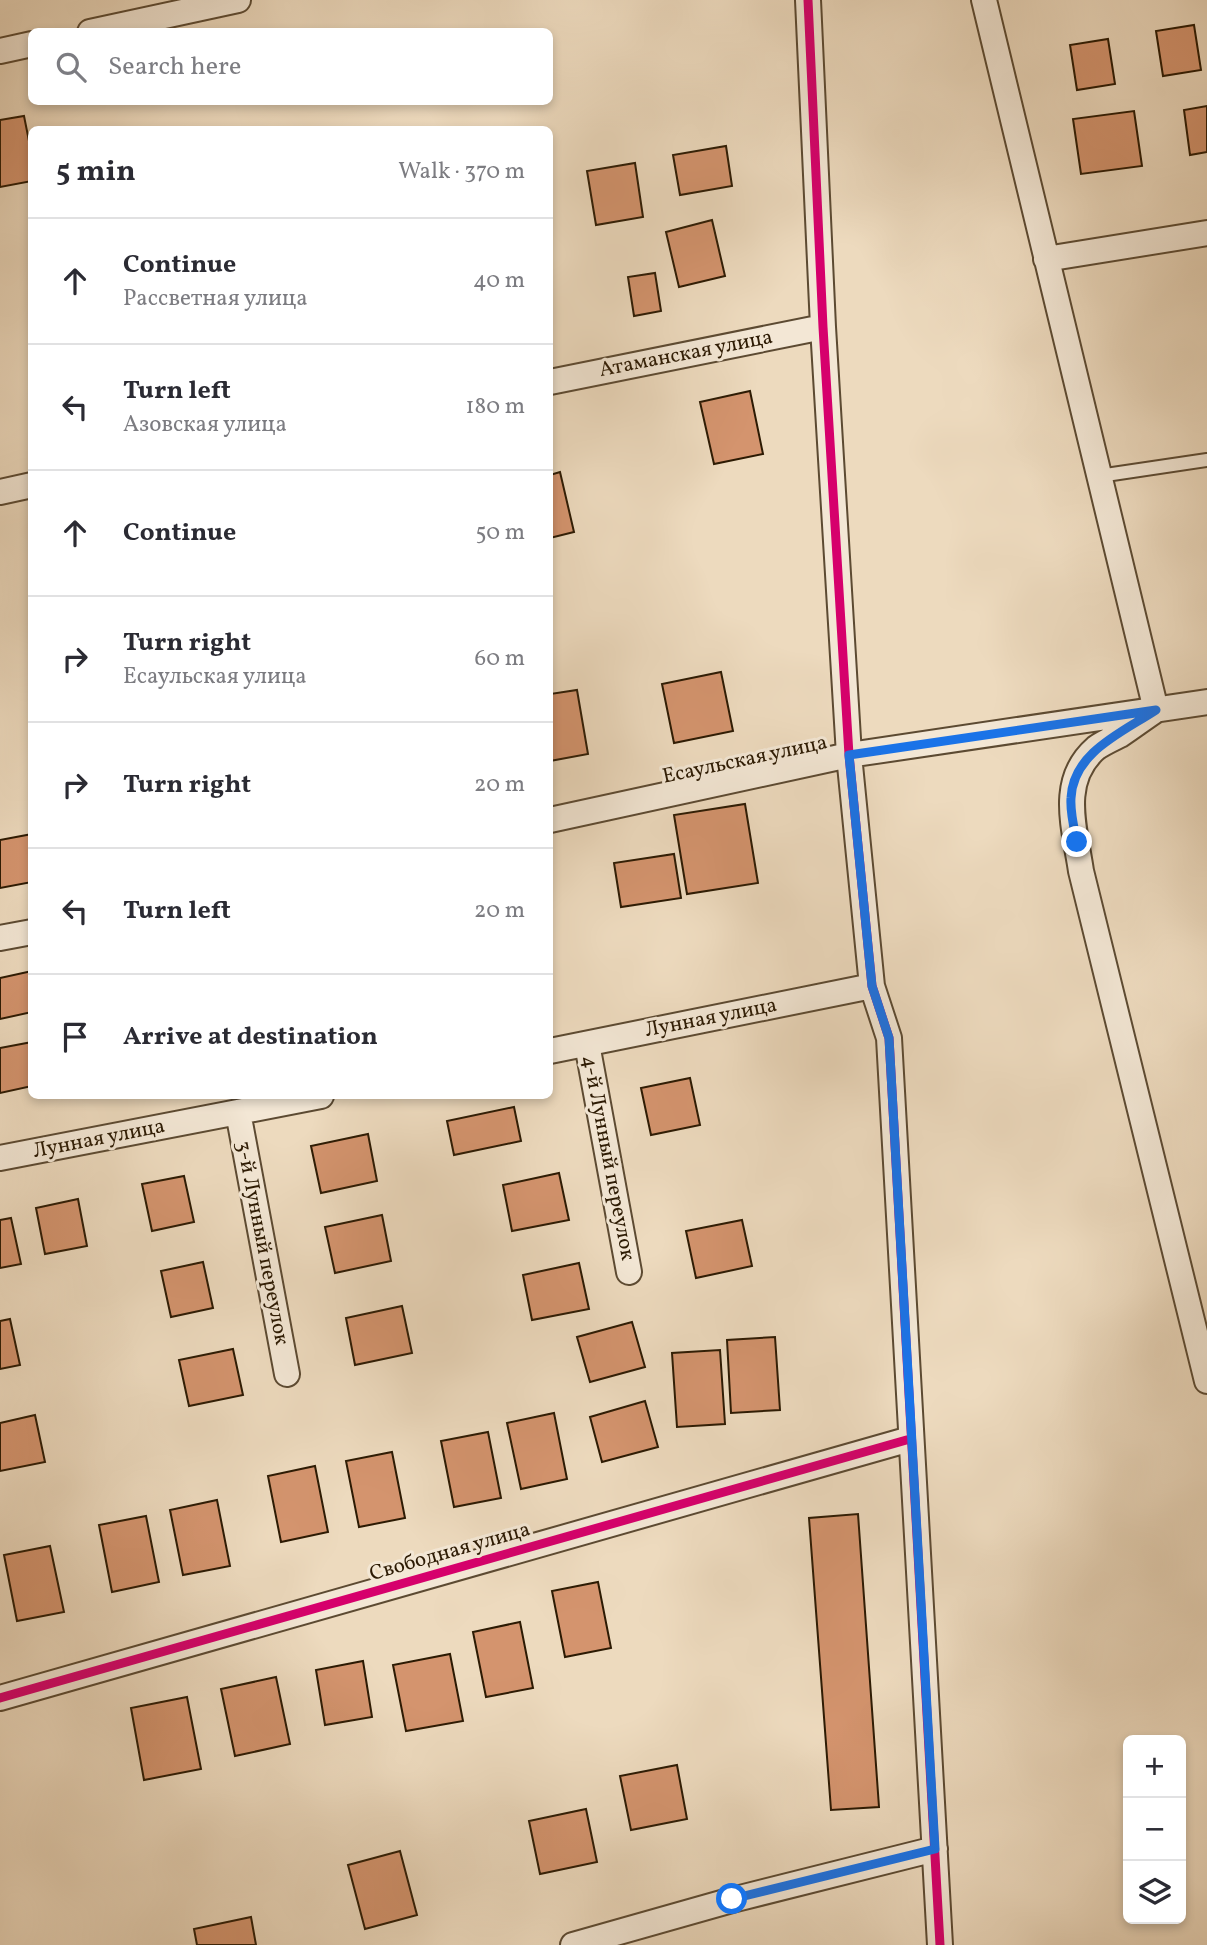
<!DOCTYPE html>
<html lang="en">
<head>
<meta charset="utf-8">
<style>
	:root { --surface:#fff; --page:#f2f2f3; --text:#2b2b33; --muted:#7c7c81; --line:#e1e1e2 }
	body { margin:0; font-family:Vollkorn,serif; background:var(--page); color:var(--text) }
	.controls { position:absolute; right:21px; bottom:21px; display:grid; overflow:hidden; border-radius:10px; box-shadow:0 4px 10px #0003 }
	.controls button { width:63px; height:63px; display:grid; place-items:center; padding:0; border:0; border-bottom:2px solid var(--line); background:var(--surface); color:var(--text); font:35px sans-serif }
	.stop { position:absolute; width:21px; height:21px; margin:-16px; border:5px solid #1a73e8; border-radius:50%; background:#fff }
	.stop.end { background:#1a73e8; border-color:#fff; box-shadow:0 2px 7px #0008 }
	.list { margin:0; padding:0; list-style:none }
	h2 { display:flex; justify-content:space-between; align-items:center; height:91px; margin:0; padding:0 28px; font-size:30px }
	h2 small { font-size:23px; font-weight:400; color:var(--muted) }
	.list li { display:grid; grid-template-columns:46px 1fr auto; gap:21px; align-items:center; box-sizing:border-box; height:126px; padding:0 28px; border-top:2px solid var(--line) }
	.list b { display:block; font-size:26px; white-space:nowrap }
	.list p { margin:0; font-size:23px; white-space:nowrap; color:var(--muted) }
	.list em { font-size:23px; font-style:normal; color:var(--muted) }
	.icon { flex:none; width:38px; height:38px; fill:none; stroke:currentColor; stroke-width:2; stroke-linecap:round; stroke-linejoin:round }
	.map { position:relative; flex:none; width:1207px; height:1945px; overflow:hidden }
	.search { position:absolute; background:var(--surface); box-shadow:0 4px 10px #0003; left:28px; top:28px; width:525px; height:77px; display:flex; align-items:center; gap:18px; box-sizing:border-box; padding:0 24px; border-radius:10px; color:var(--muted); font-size:26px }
	.panel { position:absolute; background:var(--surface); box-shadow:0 4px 10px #0003; left:28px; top:126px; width:525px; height:973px; border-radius:10px }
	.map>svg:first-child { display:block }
</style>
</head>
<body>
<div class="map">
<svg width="1207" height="1945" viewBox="0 0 1207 1945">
	<rect width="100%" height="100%" fill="#eddabe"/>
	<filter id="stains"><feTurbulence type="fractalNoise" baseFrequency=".00286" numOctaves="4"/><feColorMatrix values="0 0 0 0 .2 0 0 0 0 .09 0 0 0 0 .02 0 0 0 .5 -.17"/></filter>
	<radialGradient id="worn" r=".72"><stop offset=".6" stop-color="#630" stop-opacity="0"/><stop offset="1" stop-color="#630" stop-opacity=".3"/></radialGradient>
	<path fill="#d4946e" stroke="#2c1a03" stroke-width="2" d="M1194 25 1201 70 1163 76 1156 31Z
		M1108 39 1115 84 1077 90 1070 45Z
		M1207 106V152L1190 155 1184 110Z
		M1134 111 1142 166 1081 174 1073 119Z
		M24 116 32 156V181L0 187V120Z
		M726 146 732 186 680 195 673 155Z
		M635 163 643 217 596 225 587 171Z
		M712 220 725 276 679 287 666 232Z
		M655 273 661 311 634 316 628 277Z
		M750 391 763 454 714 464 700 402Z
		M560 472 574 532 550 538V475Z
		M721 672 733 731 674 743 662 684Z
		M577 690 588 754 550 761V694Z
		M745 804 758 883 687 894 674 815Z
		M32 834V882L0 888V840Z
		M674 854 681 898 621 907 614 863Z
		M32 971V1012L0 1019V978Z
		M32 1042V1086L0 1093V1048Z
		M690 1078 700 1125 651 1135 641 1088Z
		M514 1107 521 1141 454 1155 447 1121Z
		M368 1134 377 1181 321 1193 311 1146Z
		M559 1173 569 1220 512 1231 503 1185Z
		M184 1176 194 1222 152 1231 142 1184Z
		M78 1199 87 1246 45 1254 36 1208Z
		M382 1215 391 1261 335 1273 325 1227Z
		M11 1218 21 1264 0 1268V1220Z
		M742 1220 752 1266 696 1278 686 1231Z
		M203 1262 213 1308 171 1317 161 1271Z
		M579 1263 589 1309 532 1320 523 1275Z
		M402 1306 412 1353 355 1365 346 1318Z
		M10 1319 20 1365 0 1369V1321Z
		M632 1322 645 1367 590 1382 577 1337Z
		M775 1337 780 1410 731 1413 727 1340Z
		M233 1349 243 1395 189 1406 179 1360Z
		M720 1350 725 1424 677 1427 672 1353Z
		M645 1401 658 1447 602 1462 590 1417Z
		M554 1413 567 1479 521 1489 507 1423Z
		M35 1415 45 1462 0 1471V1423Z
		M488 1432 501 1498 454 1507 441 1441Z
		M392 1452 405 1518 359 1527 346 1461Z
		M315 1466 328 1532 281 1542 268 1476Z
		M217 1500 230 1566 183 1575 170 1510Z
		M858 1514 879 1807 831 1810 809 1518Z
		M146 1516 159 1582 112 1592 99 1525Z
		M50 1546 64 1612 17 1621 4 1555Z
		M598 1582 611 1648 565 1657 552 1591Z
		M520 1622 533 1688 486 1697 473 1632Z
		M450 1654 463 1721 406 1731 393 1665Z
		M363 1661 372 1717 325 1725 316 1670Z
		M276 1677 290 1744 235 1756 221 1689Z
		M187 1697 201 1769 144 1780 131 1708Z
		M677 1765 687 1819 631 1830 620 1776Z
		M586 1809 597 1862 540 1874 529 1821Z
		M400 1851 417 1915 365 1929 348 1865Z
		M251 1917 256 1945H197L194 1929Z"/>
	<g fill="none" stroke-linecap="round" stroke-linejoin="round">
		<defs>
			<path id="service" d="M1099 476 1207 460"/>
			<path id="minor" d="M808 0 823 327 849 755 872 986 889 1038 940 1945
				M984 0 1156 710
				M90 32 238 0
				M0 51 32 44
				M1046 259 1207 233
				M550 382 823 327
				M0 492 32 485
				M1156 710C1144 718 1132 727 1120 735 1112 739 1103 743 1096 748 1058 781 1075 829 1081 871L1207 1381
				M550 820 849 755 1207 702
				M0 938 32 932
				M587 1044 629 1272
				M550 1051 872 986
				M238 1112 287 1374
				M0 1158 321 1096
				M0 1698 910 1439
				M573 1945 732 1900 935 1849"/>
		</defs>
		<use href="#service" stroke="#5c4a32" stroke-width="16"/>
		<use href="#minor" stroke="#5c4a32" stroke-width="28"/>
		<use href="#service" stroke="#f3e7d5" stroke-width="12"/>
		<use href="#minor" stroke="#f3e7d5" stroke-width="24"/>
		<defs>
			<path id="cycleway" d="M808 0 823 327 849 755 872 986 889 1038 940 1945
				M0 1698 910 1439"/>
		</defs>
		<use href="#cycleway" stroke="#f3e7d5" stroke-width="13"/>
		<use href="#cycleway" stroke="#d6006c" stroke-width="9"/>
	</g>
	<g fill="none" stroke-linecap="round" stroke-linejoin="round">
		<path stroke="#1a73e8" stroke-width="9" d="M732 1899 935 1849 889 1038 872 986 849 755 1156 710C1123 732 1073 752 1071 798 1070 813 1074 828 1077 842"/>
	</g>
	<g text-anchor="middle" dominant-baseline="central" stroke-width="6" stroke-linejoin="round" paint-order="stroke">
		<g font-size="21" fill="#2c1a03" stroke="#f3e7d5">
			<text transform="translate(686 354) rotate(-11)">Атаманская улица</text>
			<text transform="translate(745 760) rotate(-12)">Есаульская улица</text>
			<text transform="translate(711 1018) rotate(-11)">Лунная улица</text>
			<text transform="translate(99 1139) rotate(-11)">Лунная улица</text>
			<text transform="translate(608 1158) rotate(79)">4-й Лунный переулок</text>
			<text transform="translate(262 1243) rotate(79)">3-й Лунный переулок</text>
			<text transform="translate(450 1552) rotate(-16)">Свободная улица</text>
		</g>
	</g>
	<rect width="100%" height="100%" filter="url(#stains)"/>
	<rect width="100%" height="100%" fill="url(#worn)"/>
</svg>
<div class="controls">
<button>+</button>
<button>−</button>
<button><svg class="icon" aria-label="layers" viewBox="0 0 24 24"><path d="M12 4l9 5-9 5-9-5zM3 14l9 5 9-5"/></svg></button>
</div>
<div class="stop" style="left:732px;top:1899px"></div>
<div class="stop end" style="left:1077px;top:842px"></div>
<div class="search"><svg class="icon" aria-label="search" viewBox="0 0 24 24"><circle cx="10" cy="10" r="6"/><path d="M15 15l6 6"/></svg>Search here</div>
<section class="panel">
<h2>5 min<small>Walk · 370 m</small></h2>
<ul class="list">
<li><svg class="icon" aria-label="ahead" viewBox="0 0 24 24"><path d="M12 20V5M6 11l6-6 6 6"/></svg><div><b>Continue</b><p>Рассветная улица</p></div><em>40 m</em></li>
<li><svg class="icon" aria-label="left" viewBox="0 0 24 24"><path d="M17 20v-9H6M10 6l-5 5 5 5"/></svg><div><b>Turn left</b><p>Азовская улица</p></div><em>180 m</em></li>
<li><svg class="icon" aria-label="ahead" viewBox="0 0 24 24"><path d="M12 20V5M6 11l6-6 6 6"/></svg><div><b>Continue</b></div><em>50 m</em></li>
<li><svg class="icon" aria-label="right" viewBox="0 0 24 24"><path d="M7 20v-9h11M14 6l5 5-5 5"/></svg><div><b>Turn right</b><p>Есаульская улица</p></div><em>60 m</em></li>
<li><svg class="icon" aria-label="right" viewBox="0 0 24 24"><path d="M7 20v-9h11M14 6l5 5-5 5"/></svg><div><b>Turn right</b></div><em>20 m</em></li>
<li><svg class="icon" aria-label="left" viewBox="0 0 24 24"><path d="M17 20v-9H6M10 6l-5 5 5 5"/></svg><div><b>Turn left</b></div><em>20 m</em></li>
<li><svg class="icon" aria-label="arrive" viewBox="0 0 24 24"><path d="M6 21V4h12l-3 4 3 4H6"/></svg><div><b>Arrive at destination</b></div></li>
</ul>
</section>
</div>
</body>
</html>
